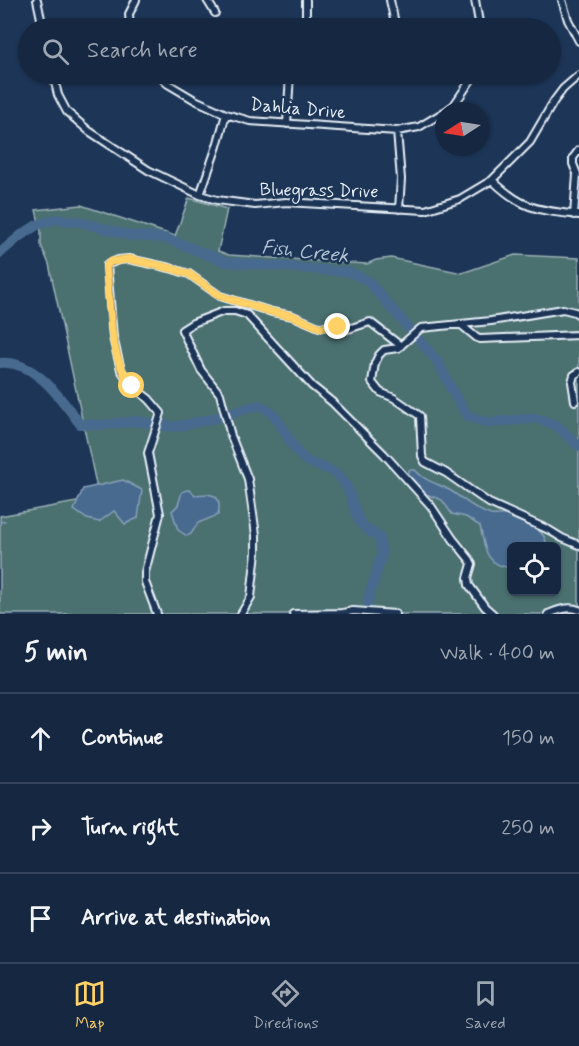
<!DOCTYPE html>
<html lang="en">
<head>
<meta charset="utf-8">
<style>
	:root { --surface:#162841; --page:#23344c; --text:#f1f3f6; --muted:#9ea6b1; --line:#35445a; --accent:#ffd166 }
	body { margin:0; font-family:Mynerve,sans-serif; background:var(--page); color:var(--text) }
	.controls { position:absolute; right:18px; bottom:18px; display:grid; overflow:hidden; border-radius:9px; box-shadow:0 2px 4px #0004 }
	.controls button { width:54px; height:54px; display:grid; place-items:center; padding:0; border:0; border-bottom:2px solid var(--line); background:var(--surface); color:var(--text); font:30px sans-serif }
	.compass { position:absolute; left:435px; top:102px; width:54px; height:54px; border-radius:50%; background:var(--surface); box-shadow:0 2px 4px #0004; rotate:258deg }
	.stop { position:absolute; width:18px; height:18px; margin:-14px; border:4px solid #ffd166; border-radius:50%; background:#fff }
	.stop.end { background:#ffd166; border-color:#fff; box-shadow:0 2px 6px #0008 }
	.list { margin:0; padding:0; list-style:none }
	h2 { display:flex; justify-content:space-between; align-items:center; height:78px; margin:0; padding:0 24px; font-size:26px }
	h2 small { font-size:20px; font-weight:400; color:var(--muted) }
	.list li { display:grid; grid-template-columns:39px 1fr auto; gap:18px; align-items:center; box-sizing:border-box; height:90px; padding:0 24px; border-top:2px solid var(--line) }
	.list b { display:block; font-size:22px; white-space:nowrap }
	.list em { font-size:20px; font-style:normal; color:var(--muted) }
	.icon { flex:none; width:33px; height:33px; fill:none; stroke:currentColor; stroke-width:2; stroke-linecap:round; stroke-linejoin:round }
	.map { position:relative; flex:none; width:579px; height:614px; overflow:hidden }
	.search { position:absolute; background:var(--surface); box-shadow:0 2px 4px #0004; left:18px; right:18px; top:18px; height:66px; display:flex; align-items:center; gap:15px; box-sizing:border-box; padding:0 21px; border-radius:33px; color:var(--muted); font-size:22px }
	.sheet { height:348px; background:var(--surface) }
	nav { display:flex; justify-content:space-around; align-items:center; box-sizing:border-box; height:84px; border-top:2px solid var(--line); background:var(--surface); font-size:16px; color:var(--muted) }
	nav a { display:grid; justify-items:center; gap:3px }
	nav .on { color:var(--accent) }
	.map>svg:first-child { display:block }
</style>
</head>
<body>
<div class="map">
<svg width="579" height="614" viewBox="0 0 579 614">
	<rect width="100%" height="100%" fill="#1d3557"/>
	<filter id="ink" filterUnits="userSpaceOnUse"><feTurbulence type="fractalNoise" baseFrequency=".0167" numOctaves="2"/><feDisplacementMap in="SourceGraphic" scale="12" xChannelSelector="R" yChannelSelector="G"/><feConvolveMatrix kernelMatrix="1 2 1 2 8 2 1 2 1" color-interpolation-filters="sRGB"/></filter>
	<g filter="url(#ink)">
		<path fill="#4b6f70" stroke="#9ab0b4" stroke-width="1.5" fill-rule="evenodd" d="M189 198 227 209 218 251 229 255 367 264 376 260 391 258 462 273 515 255 579 258V614H0V516L99 498 49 264 41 245V231L36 210 81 205 175 236ZM512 546H556V592H512Z"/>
		<path fill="#486b8f" stroke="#88a1b9" stroke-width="1.5" d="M409 470H415C428 484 437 482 451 491 464 499 476 511 491 515 496 516 501 514 505 515 518 518 544 528 546 542L543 546H512L511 568C484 565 485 547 480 526L466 517 452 514 442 500 426 494 409 478Z
			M123 480 142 490 138 518 125 524 114 511 99 522 87 519 74 510 83 489Z
			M187 490H190L195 495C211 493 223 493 218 515L198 523 191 534 187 536 178 530 172 511 178 505 182 492Z"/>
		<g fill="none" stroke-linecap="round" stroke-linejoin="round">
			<path stroke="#88a1b9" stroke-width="1.5" d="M0 522 5 521"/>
			<path stroke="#486b8f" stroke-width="10" d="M0 253 20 236 37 225 56 219 80 222 132 236 165 238 226 262 349 272 368 281 438 362 454 394 468 416 489 423 535 418 556 425 579 446
				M0 363C36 360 61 399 80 424L102 425 137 421 175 427 211 419 259 405C282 415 284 436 299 454 309 467 329 466 339 476 353 490 351 508 360 522 364 529 373 533 379 537L382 554 368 600V614"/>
			<defs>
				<path id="minor" d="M37 0 43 28
					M207 0 215 13
					M390 0 396 28
					M475 0 480 28
					M562 0 568 20 579 41
					M130 28 129 14 136 0
					M306 28V0
					M53 74 58 95 67 112 89 131 148 170 200 195 217 200 255 205 286 202 425 210 460 199 492 180 530 142 554 101 563 89 579 75
					M157 74 168 84 195 100 226 114 250 121 397 131 419 127 444 112
					M446 111 454 105 475 74
					M287 124 290 74
					M397 131 401 179 399 209
					M492 180C523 210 538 210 579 215
					M200 195 217 146 226 114
					M574 215 577 174 573 164V158L579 150
					M579 315 575 312 563 309 491 321 421 328 398 348 384 350 379 355 375 363 372 382 380 392 394 398 420 416 422 456 425 462 446 473 489 503 549 530 562 538 579 545
					M460 324 477 338 480 339 579 335
					M575 401 572 382 574 375 579 372
					M157 614 145 582V572L160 514 148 453 161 413 149 399 132 386 121 370 113 337 107 265 118 260 129 259 170 268 189 274 220 296 272 312 293 316 319 327 334 326 348 329 370 322 401 346
					M241 614 251 597 256 552V535L248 479 231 436 220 394 201 370 182 330 193 323 224 311H235L247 315 312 386 332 402 384 454 431 506 453 539 470 560 472 564 468 578 469 585 485 607 493 614
					M293 614 343 613 353 611 395 614
					M548 614C559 610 568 606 579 610"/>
			</defs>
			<use href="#minor" stroke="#e8f1f8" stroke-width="10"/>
			<use href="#minor" stroke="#1d3557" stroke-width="6"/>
		</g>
	</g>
	<g fill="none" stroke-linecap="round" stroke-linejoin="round" filter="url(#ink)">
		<path stroke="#ffd166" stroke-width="8" d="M132 386C107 354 111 306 106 267L110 262 129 259 170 268 189 274 220 296 272 312 293 316 319 327H338"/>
	</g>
	<g text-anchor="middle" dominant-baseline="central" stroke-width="5" stroke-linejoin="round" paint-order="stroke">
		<g font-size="18" fill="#e8f1f8" stroke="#1d3557">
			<text transform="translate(298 109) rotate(5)">Dahlia Drive</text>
			<text transform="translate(319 191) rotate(1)">Bluegrass Drive</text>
		</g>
		<g font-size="20" font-style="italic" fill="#b0c2d3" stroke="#1d3557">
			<text transform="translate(305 252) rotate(6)">Fish Creek</text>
		</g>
	</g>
</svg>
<div class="controls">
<button><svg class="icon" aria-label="locate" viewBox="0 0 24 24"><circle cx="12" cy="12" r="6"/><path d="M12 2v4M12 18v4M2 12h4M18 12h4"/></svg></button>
</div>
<svg class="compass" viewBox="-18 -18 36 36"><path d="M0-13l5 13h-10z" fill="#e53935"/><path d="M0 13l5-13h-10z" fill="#9ea6b1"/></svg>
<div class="stop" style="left:132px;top:386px"></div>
<div class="stop end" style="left:338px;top:327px"></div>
<div class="search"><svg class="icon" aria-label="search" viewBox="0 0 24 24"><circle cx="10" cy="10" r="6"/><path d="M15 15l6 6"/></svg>Search here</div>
</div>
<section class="sheet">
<h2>5 min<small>Walk · 400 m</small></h2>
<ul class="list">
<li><svg class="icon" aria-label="ahead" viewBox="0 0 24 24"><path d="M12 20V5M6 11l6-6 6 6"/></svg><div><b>Continue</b></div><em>150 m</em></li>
<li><svg class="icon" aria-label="right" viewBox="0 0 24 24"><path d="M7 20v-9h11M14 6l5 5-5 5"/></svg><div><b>Turn right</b></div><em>250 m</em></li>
<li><svg class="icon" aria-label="arrive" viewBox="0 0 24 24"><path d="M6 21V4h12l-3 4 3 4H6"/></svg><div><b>Arrive at destination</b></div></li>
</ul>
</section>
<nav>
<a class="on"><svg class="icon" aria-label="map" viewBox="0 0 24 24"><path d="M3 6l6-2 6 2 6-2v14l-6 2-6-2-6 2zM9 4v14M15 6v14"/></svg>Map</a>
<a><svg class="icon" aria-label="directions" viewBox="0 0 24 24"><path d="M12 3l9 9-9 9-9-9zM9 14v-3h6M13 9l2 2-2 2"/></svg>Directions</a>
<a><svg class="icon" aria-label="saved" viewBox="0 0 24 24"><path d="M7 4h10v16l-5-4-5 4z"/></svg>Saved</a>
</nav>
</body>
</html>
